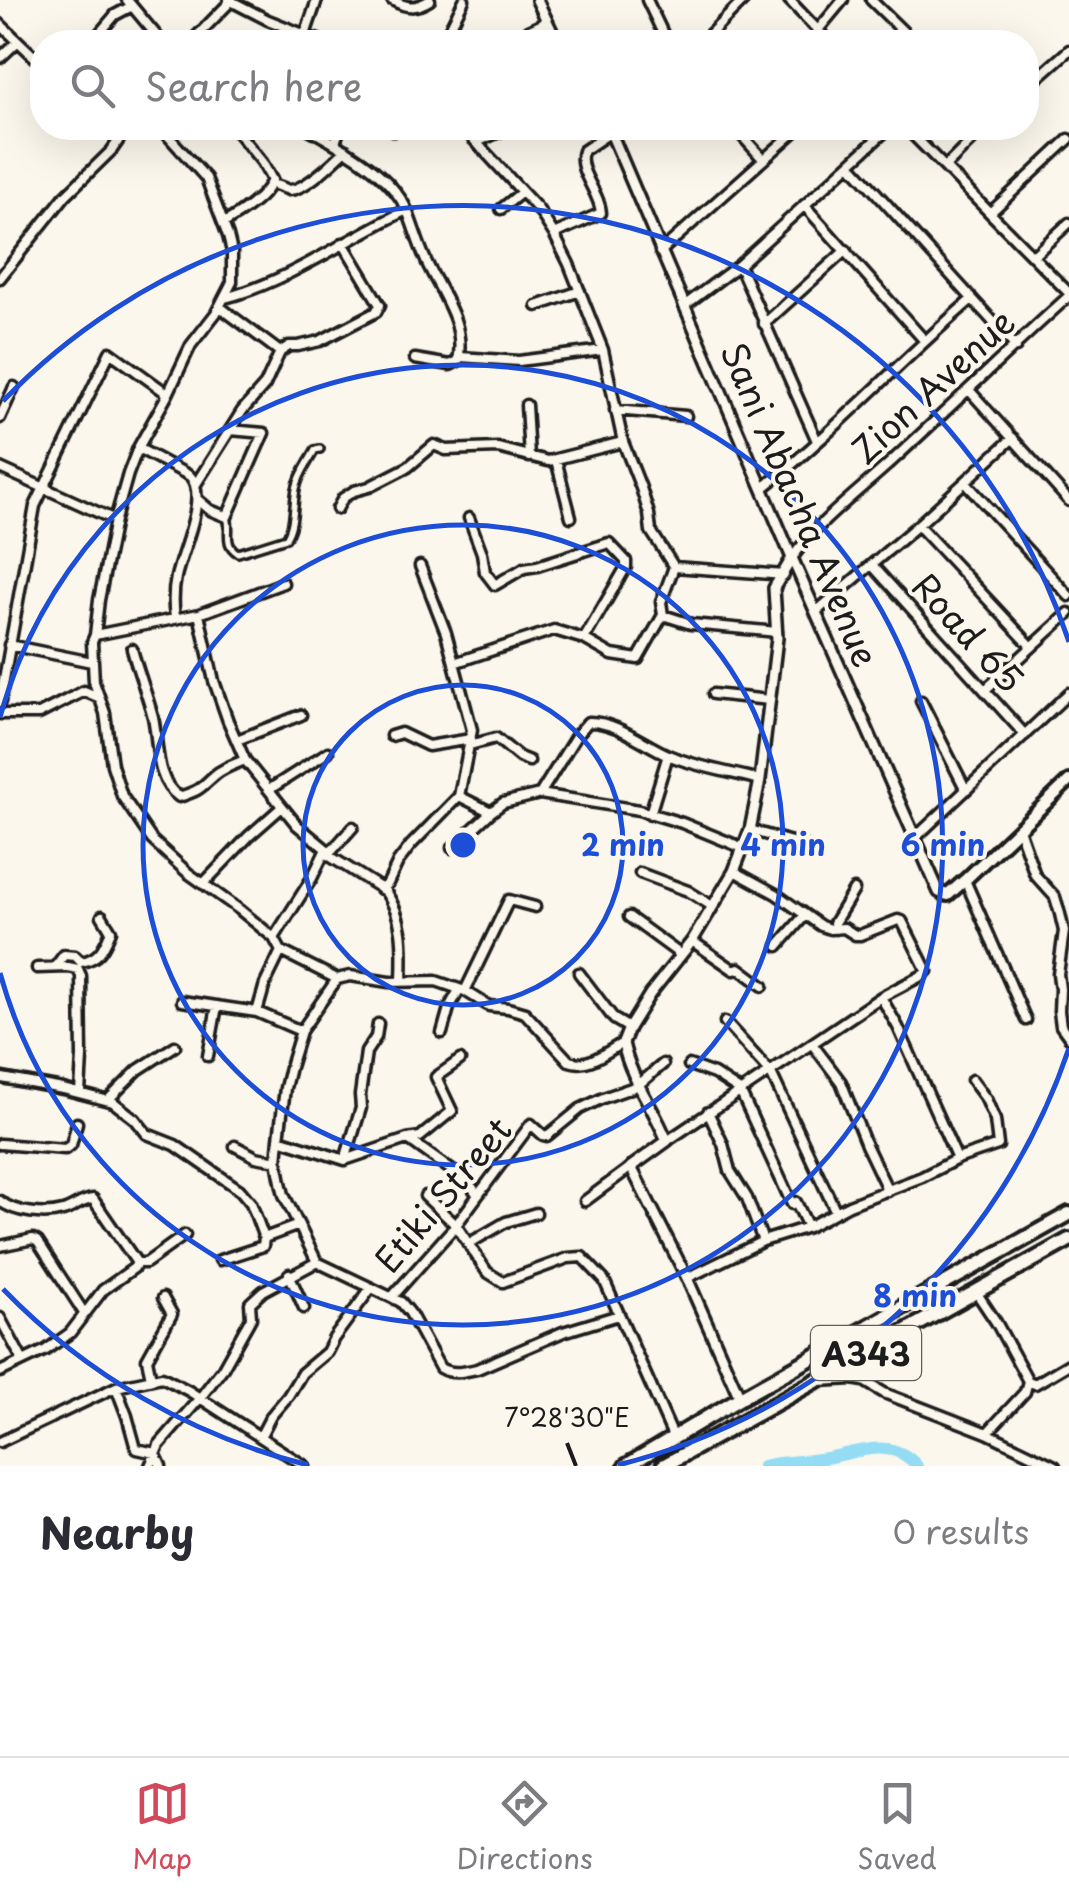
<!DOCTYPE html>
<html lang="en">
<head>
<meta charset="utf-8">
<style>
	:root { --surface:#fff; --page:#f7f7f7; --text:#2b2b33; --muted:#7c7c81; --line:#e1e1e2; --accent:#d1495b }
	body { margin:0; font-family:"Playpen Sans",sans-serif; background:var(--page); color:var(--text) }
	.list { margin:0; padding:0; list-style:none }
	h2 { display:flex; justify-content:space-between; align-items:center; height:130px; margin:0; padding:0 40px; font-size:42px }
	h2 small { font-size:32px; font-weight:400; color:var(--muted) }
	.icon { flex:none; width:55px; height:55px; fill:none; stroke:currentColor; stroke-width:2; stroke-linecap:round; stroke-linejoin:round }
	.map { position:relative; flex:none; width:1069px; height:1466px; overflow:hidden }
	.search { position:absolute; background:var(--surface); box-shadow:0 10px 40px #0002; left:30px; right:30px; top:30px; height:110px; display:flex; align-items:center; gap:25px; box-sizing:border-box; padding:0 35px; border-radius:40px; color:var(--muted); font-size:38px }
	.sheet { height:290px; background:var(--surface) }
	nav { display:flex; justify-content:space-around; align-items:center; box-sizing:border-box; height:140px; border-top:2px solid var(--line); background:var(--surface); font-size:28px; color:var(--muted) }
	nav a { display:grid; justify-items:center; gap:5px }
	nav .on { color:var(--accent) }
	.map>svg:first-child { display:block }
</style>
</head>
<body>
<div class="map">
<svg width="1069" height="1466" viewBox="0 0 1069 1466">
	<rect width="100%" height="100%" fill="#fbf7ec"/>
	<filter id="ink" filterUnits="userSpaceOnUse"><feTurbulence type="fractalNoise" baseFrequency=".01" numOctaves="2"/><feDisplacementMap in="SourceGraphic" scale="20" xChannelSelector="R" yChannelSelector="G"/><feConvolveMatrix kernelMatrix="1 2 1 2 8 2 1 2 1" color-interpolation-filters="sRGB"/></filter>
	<g filter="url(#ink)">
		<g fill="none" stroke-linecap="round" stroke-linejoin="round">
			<path stroke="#93dcf4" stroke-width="12" d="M763 1466C782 1461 800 1462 819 1459 853 1455 891 1434 917 1466"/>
			<defs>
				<path id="pedestrian" d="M227 517C232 530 222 544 238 553L286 538C295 525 293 504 296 489 299 474 308 463 315 450L320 449"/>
				<path id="minor" d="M127 0 162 42
					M229 0 268 20 323 42
					M392 0C406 8 416 9 430 0
					M647 0 667 42
					M789 0 829 42
					M871 0 914 42
					M0 24 42 64
					M818 30 843 0
					M305 35 317 0
					M92 42 115 15 132 6
					M191 42 232 0
					M443 42 464 0
					M504 42 547 22
					M702 42 744 0
					M0 58 17 42
					M1026 88 1069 50
					M161 128 206 178 228 236 232 252V282L216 313 191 345 168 394 138 448 128 474 115 520 99 600 95 635 92 642 94 682 105 713 112 765 122 796 152 840 188 873 240 910 274 938 281 951 337 979
					M463 128 538 209 554 234 569 264 603 350 623 442 641 488 649 514 651 531 674 567 784 575
					M735 128 763 159
					M906 128 1069 293
					M394 131 397 128
					M477 142 508 128
					M335 143 340 128
					M850 164 1016 347
					M946 166 984 128
					M271 184C273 184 287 189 288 190 305 191 334 161 346 150
					M804 205 924 340
					M501 209 522 192
					M407 210C414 228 419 246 427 263 442 295 466 324 458 361L450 365 415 359
					M991 212 1069 139
					M224 223C241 213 265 198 272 180L262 162 234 128
					M554 234 601 213C600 192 576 171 583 151L617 128
					M660 252 799 128
					M1033 256 1069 223
					M739 265 817 441
					M0 278 65 196 112 150 127 128
					M225 298C290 281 346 239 407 210 389 172 343 148 307 128
					M537 306 580 291
					M684 306 739 265 889 128
					M220 307 280 352
					M764 324 846 250
					M460 357 519 361 603 350
					M969 390 1069 501
					M526 405 529 457
					M615 410 686 416
					M0 418 14 387
					M138 448 190 476C209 496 181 552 176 577 173 591 173 604 175 618
					M556 460 571 517
					M0 468 115 520
					M965 482 1069 596
					M196 484 242 411 265 385 280 352 289 346H298L320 341 376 312 380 305 343 243
					M763 488C837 430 901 360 972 299
					M197 499 210 510 227 517 264 433 230 430
					M337 509 343 498 354 491 369 487 408 467 434 445 446 450 498 448 548 461 623 442
					M469 518 482 553 485 572 495 585 524 568 537 566 609 543 626 561V567L584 639
					M918 525 1032 647
					M792 558C820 520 857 493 892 461 952 406 1009 350 1069 296
					M872 565 1025 735
					M817 611 918 525 1013 438
					M199 614 214 681 228 721 245 760 297 825 326 849 328 855 385 891C405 919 403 948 402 981
					M663 615 691 624 777 632
					M95 635 199 614 283 583
					M9 645 92 662
					M132 649C138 672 147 694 153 717 159 744 154 779 179 797 201 790 199 789 215 775 223 768 235 764 245 760
					M454 663 554 630 584 639 612 655 638 659 663 615 661 602 674 567
					M985 690 1069 613
					M713 694 769 700
					M921 701 966 790
					M0 702 35 506 110 352 168 394
					M0 714H39L84 691 98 697
					M391 736 401 733 428 746 471 739
					M237 740 301 715
					M470 745 496 738 519 757 529 761
					M270 789 328 752
					M540 794 639 810 682 823 743 848
					M459 796 491 812 503 803 540 794 576 736 588 722C616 721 643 744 668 755 696 767 730 772 760 780
					M650 814 668 755
					M1019 829 1035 875 1055 897 1060 914 1064 931 1058 974 1060 989 1059 1011 1061 1026 1069 1037
					M750 830 805 846
					M915 838 1069 693
					M452 848 491 812
					M328 855 353 827
					M640 873 688 891 712 906
					M965 880 1026 1020
					M203 884 249 836 282 807
					M381 889 388 883 398 862 411 845 459 796 472 730 446 633 420 566
					M629 917 681 955
					M836 929 834 923 854 890
					M274 938 312 878 326 849
					M692 941 734 970 739 968 763 986
					M778 946 805 915
					M55 967 64 955 75 956 81 962C100 959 104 947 111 931L102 916
					M37 968 68 967 78 969 81 976 82 1057 80 1093
					M579 973 614 1019 629 1028
					M337 979 301 1031 290 1067 285 1088 279 1139 277 1161 281 1182 284 1195 317 1262 401 1302 410 1313 440 1368C452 1375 464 1372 477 1369L563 1332 619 1315
					M337 979 350 976 389 982 436 981 465 991 489 1006 508 1008 525 1013 569 1061C589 1068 605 1052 623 1043
					M465 991 509 900 535 907
					M881 997 898 1027 957 1159
					M182 1001 257 1012 301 1031
					M257 1012 265 984 281 951
					M725 1022 771 1073 836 1212
					M442 1033 449 1008 459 990
					M813 1045 841 1082 866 1145 888 1191
					M208 1056 217 1006
					M689 1065 714 1074 740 1091 792 1204 796 1202 808 1227
					M2 1078 63 1089 113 1102 135 1119 147 1134 175 1145 240 1190 251 1203 264 1238
					M108 1100 138 1070 175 1046
					M708 1112 723 1144 730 1171 747 1198 763 1241
					M279 1139 345 1160 407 1139 420 1137 452 1111 436 1077 460 1060
					M408 1139 468 1182 478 1195
					M667 1141 881 997 923 975 927 971 902 921 898 920 860 935H855L844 928 830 929 821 926 776 894 734 871
					M0 1144 65 1149 71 1145 77 1123
					M235 1146 256 1157 277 1161
					M345 1160 361 1108 360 1095 366 1052 376 1037 378 1024
					M425 1196 456 1225 487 1272 503 1282 568 1258 582 1257 604 1280 673 1436
					M0 1201C15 1213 45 1216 63 1211 74 1208 81 1200 93 1199L137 1263
					M585 1201 631 1167
					M468 1244 506 1222 536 1213
					M0 1246 33 1239 38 1242 84 1313
					M220 1260 263 1246 264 1238 299 1225
					M289 1274 304 1308
					M687 1278 763 1241 808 1227 849 1205 922 1177 957 1159 998 1145 995 1120 986 1099 972 1080
					M976 1292 996 1322 1028 1381
					M392 1297 456 1225 531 1124 543 1135 547 1136 580 1109 603 1098 637 1086 663 1064
					M0 1318 23 1361
					M0 1372 46 1350 70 1333 103 1290 134 1268 137 1263H146L185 1235
					M151 1378 147 1359 172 1314 163 1298
					M820 1381 852 1379 864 1381 884 1393 987 1433 1055 1466
					M116 1387 127 1416 135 1445 137 1449 155 1453 161 1466
					M987 1433 1025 1392 1028 1381 1035 1384 1069 1364
					M260 1437 271 1416 288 1396 302 1373 327 1352 334 1338 371 1288
					M0 1442 116 1387 162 1377 189 1391 305 1466
					M150 1466 159 1445 200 1398 223 1368 251 1318 250 1303 263 1291 317 1262"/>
				<path id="tertiary" d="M537 0 557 42
					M606 128 611 133 792 558 939 892 944 894
					M740 1398 687 1278 631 1167 667 1141C654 1107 631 1081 623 1043L629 1028 650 994 692 941 734 871 750 830 760 780 777 638 774 588 792 558"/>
				<path id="secondary" d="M944 894 948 895 965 880 1069 781"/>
				<path id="trunk" d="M626 1466 740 1398 1069 1214
					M663 1466 1069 1240"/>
			</defs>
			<use href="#pedestrian" stroke="#1c1c1c" stroke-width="12"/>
			<use href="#minor" stroke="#1c1c1c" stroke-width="15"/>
			<use href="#tertiary" stroke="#1c1c1c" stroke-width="16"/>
			<use href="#secondary" stroke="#1c1c1c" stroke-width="18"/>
			<use href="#trunk" stroke="#1c1c1c" stroke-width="20"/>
			<use href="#pedestrian" stroke="#fbf7ec" stroke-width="5"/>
			<use href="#minor" stroke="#fbf7ec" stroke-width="8"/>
			<use href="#tertiary" stroke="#fbf7ec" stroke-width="9"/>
			<use href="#secondary" stroke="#fbf7ec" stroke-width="10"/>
			<use href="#trunk" stroke="#fbf7ec" stroke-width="12"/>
		</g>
	</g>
	<path fill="none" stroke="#1c1c1c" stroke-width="4" d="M567 1443 576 1466"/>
	<g fill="none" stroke="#1d4ed8" stroke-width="5">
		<circle cx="463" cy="845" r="160"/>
		<circle cx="463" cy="845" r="320"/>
		<path d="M0 717A480 480 0 1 1 0 973"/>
		<path d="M1069 1048A639 639 0 0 1 618 1465M308 1465A639 639 0 0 1 3 1289M3 401A639 639 0 0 1 1069 642"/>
	</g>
	<g text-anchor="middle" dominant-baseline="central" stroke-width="8" stroke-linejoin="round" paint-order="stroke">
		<rect fill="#fbf7ec" stroke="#5f5e5a" stroke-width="2.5" x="811" y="1326" width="110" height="54" rx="8"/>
		<g font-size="32" font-weight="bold" fill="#1c1c1c">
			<text x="866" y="1353">A343</text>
		</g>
		<g font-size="35" fill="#1c1c1c" stroke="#fbf7ec">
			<text transform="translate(932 385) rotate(-43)">Zion Avenue</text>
			<text transform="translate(801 504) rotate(67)">Sani Abacha Avenue</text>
			<text transform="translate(969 632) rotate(48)">Road 65</text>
			<text transform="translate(442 1194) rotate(-50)">Etiki Street</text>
		</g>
	</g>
	<g font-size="25" text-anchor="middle" fill="#1c1c1c" stroke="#fbf7ec" stroke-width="8" stroke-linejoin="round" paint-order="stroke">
		<text x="567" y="1427">7°28'30"E</text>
	</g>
	<circle cx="463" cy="845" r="15" fill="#1d4ed8" stroke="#fbf7ec" stroke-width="5"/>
	<g font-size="30" text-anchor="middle" font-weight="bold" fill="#1d4ed8" stroke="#fbf7ec" stroke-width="8" stroke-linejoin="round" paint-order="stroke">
		<text x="623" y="856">2 min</text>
		<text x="783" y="856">4 min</text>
		<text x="943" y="856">6 min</text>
		<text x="915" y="1307">8 min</text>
	</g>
</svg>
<div class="search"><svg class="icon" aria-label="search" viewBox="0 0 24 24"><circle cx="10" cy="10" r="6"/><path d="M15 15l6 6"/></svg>Search here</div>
</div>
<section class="sheet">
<h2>Nearby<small>0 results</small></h2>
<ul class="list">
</ul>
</section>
<nav>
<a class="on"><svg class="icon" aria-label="map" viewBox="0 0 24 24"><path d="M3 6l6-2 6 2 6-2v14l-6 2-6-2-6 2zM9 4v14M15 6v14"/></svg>Map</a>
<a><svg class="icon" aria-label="directions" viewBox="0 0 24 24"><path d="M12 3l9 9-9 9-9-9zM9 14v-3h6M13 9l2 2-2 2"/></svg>Directions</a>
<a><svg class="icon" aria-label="saved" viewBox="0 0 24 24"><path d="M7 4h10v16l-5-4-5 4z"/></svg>Saved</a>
</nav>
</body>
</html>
